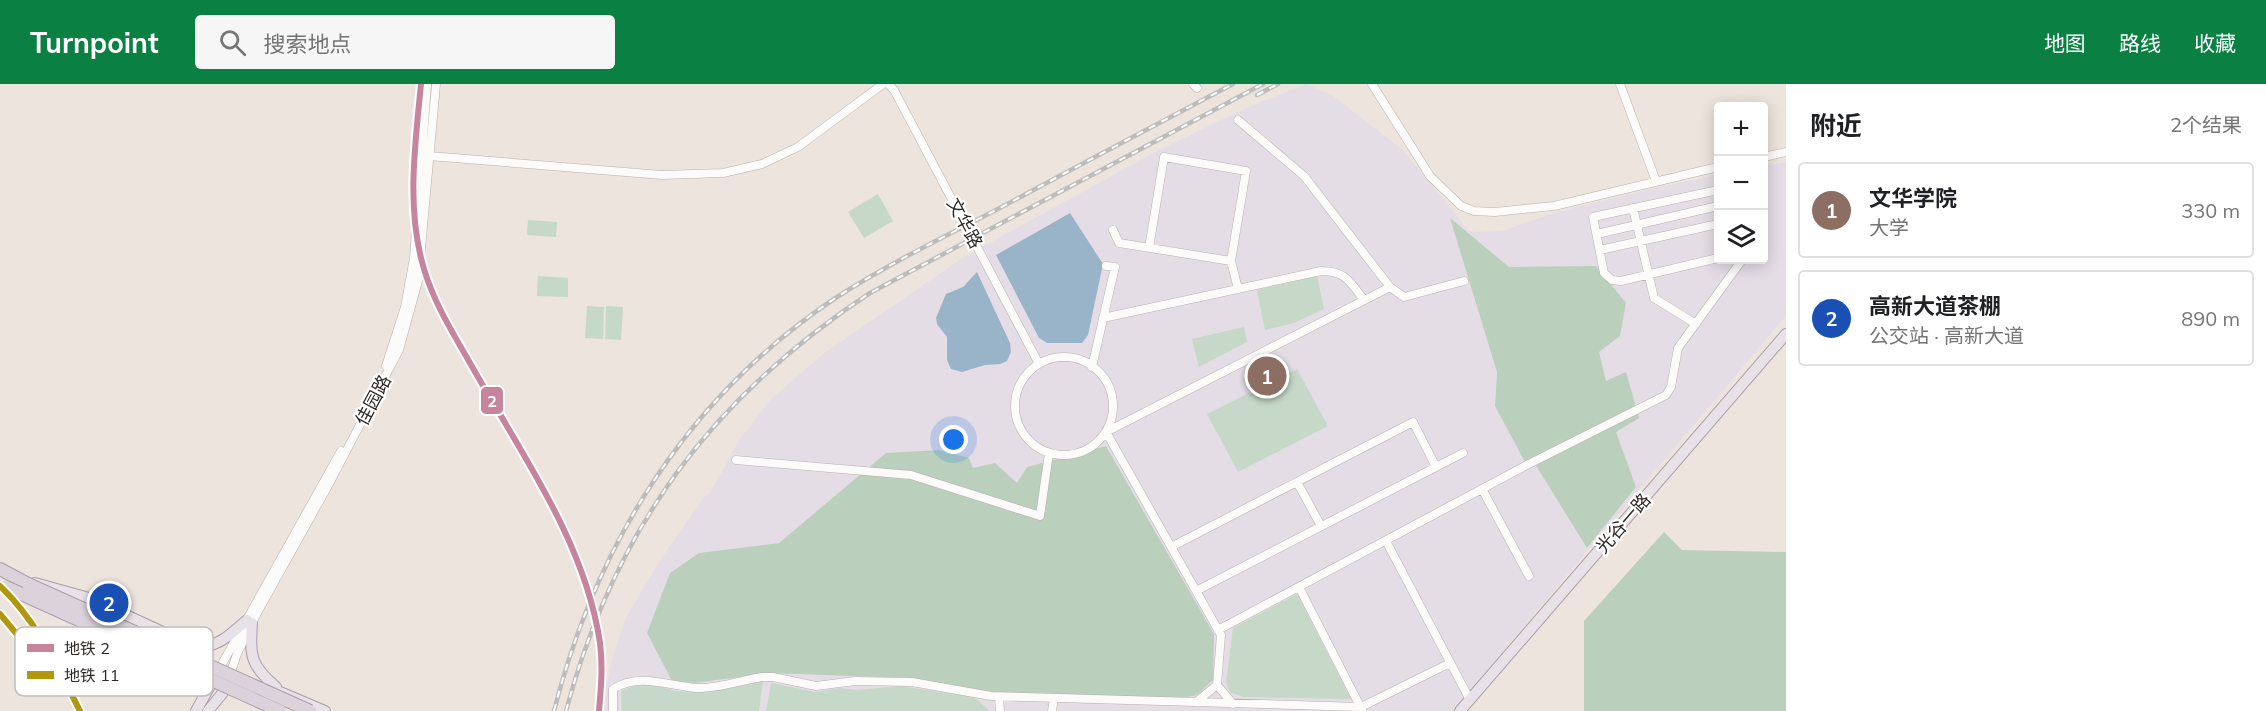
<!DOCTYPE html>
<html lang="zh">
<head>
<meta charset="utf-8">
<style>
	:root { --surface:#fff; --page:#f6f6f6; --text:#202124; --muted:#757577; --line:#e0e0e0; --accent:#0b8043 }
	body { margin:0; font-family:Mulish,"Noto Sans SC",sans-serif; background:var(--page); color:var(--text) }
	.controls { position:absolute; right:18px; top:18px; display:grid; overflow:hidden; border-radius:6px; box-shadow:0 3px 15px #0003 }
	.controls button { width:54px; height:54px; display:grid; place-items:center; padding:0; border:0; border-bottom:2px solid var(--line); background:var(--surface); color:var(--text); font:30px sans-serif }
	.you { position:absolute; left:954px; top:356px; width:21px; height:21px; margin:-15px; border:4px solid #fff; border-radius:50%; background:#1a73e8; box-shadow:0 0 0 9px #1a73e833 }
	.badge { display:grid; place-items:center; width:39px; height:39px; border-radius:50%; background:var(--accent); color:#fff; font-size:20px; font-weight:700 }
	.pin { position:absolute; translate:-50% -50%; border:3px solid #fff; box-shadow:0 2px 6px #0006 }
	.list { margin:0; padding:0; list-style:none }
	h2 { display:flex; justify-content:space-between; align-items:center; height:78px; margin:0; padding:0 24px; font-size:26px }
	h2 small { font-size:20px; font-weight:400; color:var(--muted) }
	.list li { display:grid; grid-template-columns:39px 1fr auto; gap:18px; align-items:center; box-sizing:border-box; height:96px; margin:0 12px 12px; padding:0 12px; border:2px solid var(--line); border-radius:6px }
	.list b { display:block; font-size:22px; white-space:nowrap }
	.list p { margin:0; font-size:20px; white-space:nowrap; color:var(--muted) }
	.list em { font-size:20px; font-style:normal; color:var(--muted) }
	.icon { flex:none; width:33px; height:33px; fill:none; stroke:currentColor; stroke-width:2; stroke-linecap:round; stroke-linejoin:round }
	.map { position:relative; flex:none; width:1786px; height:627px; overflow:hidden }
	header { display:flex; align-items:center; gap:36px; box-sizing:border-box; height:84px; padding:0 30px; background:var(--accent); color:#fff }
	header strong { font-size:28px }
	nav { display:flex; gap:33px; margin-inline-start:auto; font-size:21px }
	.search { width:420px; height:54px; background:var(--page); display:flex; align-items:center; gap:15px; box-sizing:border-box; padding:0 21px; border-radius:6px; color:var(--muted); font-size:22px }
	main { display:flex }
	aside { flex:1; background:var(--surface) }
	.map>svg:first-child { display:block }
</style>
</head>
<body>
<header>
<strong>Turnpoint</strong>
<div class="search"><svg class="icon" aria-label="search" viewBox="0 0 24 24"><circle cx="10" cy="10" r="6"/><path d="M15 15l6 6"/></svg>搜索地点</div>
<nav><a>地图</a><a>路线</a><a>收藏</a></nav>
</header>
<main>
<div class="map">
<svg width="1786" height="627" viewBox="0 0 1786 627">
	<rect width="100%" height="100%" fill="#ece4dd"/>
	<path fill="#e5dde6" d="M1306 0 1332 11 1403 66 1470 148 1502 147 1557 128 1659 103 1718 91V176H1764V82L1786 78V232L1452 627H599L605 609 611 579 625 536 658 479 705 412 710 409 740 355 772 314 823 270 964 173 1157 67 1242 26Z"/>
	<path fill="#c6d8c7" d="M878 110 893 137 864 154 848 128Z
		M528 136 557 138 556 153 527 151Z
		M538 192 568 194V213L537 212Z
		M1317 192 1324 225 1294 239 1265 246 1257 206Z
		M587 222 604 223 603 255 585 254Z
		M606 222 623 223 621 256 605 255Z
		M1244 243 1247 258 1199 283 1192 255Z
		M1297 285 1328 342 1238 388 1207 330Z
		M1297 510 1351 615 1243 613 1230 608 1226 598 1233 544Z
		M763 597 759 627H622L621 607C653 592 669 611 699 608 720 607 742 601 763 597Z
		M771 599 816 608 840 604 857 606 900 602 974 613 990 627H766Z"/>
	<path fill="#bad0bc" d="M1450 134 1509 183 1596 182 1626 219 1620 252 1599 268 1606 297 1626 288 1639 334 1616 348 1636 403 1587 464 1535 380 1525 378 1495 322 1497 288Z
		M1106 362 1214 550 1213 596 1197 611 1182 614 994 609 910 594 768 589 695 599 672 597 647 549 670 489 699 469 779 459 886 369 939 366 969 374 973 384 995 379 1017 399 1027 383Z
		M1664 448 1682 466 1786 468V627H1584V537Z"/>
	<path fill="#99b4c9" d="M1070 129 1103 180 1088 251 1082 259H1047L1039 254 996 171Z
		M977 188 1010 259 1011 268 1007 277 1000 280 985 281 962 288 951 285 947 276V253L937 240 936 234 946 210 963 203Z"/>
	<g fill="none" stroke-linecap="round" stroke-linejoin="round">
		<defs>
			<path id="minor" d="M888 0 894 6 1039 280
				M1193 0 1197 4
				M1372 0 1430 92 1461 122 1474 127 1495 128 1554 122 1718 83
				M1620 0 1656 97
				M429 72 662 91 723 89 762 80 798 63 883 0
				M1764 73 1786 68
				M1718 106 1593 133 1604 189 1612 196 1621 197 1718 174
				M1633 124 1654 214 1696 240
				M1113 146 1119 159 1231 177 1238 205
				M1597 150 1718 122
				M1149 164 1164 73 1246 87 1231 177
				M1600 166 1718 140
				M1390 203 1404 213 1464 197
				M1103 234 1321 187C1346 187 1350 198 1364 216
				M1015 322a49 49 0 1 1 98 0a49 49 0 1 1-98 0Z
				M386 282 405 223 414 174 427 0
				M1092 283 1115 183 1106 182
				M736 376 911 391 1040 432 1049 369
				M1297 398 1321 442
				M1482 405 1529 492
				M1386 457 1470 616
				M1171 463 1413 338 1436 383
				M1299 503 1362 626
				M1196 507 1463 369
				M1218 546 1525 382 1666 311 1671 303 1678 264 1742 176
				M217 589 341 367
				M225 606 237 570 257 529 329 400 399 266 418 197 436 0
				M999 613 1000 627
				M1196 618 1217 601
				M1233 620 1217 601 1221 551 1106 348 1390 203 1304 92 1238 36
				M613 627V605C640 588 668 602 696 604 716 605 743 596 762 593H773L816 602 855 597 912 598 991 612 1361 623 1450 579
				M1052 627 1054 614"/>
			<path id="major" d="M35 499 89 514 167 550 171 560C183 559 195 563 205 562 221 561 235 546 247 536
				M252 539C250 572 250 581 276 603
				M266 602 325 627
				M196 627 211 600
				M208 627 225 606
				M1460 627 1786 250"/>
			<path id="highway" d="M0 485 28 500"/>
		</defs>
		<use href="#minor" stroke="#b7b1ac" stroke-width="9"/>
		<use href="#major" stroke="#ab9ea7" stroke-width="12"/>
		<use href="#highway" stroke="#ab9ea7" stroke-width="14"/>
		<use href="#minor" stroke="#fcfbfa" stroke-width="8"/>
		<use href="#major" stroke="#e8e2e8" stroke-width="10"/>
		<use href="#highway" stroke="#dbd2dc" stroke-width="12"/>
		<defs>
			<path id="rail" d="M1257 11 1278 0
				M554 627C597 458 689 311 837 213 888 180 944 153 998 125 1076 83 1155 41 1233 0
				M566 627C615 444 712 313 870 209L1263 0"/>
		</defs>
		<use href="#rail" stroke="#bebcba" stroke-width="4.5"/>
		<use href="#rail" stroke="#fff" stroke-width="2" stroke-dasharray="7" stroke-linecap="butt"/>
		<defs>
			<path id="highway-bridge" d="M28 500 310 627
				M6 503 280 627"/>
		</defs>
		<use href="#highway-bridge" stroke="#ab9ea7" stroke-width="14" stroke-linecap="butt"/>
		<use href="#highway-bridge" stroke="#dbd2dc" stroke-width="12"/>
		<defs>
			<path id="metro-1" d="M421 0C415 62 406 125 424 185 434 219 453 249 470 279 520 368 585 457 600 559 603 582 601 604 599 627"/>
			<path id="metro-2" d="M0 502C37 537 57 582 80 627
				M0 530 34 571"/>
		</defs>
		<use href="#metro-1" stroke="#fff" stroke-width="10"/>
		<use href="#metro-2" stroke="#fff" stroke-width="10"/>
		<use href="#metro-1" stroke="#c6859d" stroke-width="6"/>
		<use href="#metro-2" stroke="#b0970d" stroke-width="6"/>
	</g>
	<g text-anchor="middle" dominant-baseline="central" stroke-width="4.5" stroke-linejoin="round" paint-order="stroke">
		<g font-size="18" fill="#2e2824" stroke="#fff">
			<text transform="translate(965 139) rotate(62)">文华路</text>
			<text transform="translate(373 316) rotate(-62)">佳园路</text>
			<text transform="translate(1623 439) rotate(-49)">光谷一路</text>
		</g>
	</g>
	<rect x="15" y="543" width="198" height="69" rx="9" fill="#fff" stroke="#c0bebd" stroke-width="1.5"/>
	<rect x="27" y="560" width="27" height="8" fill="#c6859d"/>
	<rect x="27" y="587" width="27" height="8" fill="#b0970d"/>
	<g font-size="16" fill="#2e2824">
		<text x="64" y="570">地铁 2</text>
		<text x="64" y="597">地铁 11</text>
	</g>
	<rect stroke="#fff" stroke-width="2" x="480" y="302" width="24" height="29" rx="6" fill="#c6859d"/>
	<g font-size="16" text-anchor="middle" font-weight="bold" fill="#fff">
		<text x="492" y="323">2</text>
	</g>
</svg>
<div class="controls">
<button>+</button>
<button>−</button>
<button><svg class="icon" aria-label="layers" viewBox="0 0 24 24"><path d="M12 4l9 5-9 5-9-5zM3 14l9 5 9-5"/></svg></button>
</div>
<div class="you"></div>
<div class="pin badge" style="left:1267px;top:292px;background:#8d6e63">1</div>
<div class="pin badge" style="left:109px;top:519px;background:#1a4fb4">2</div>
</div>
<aside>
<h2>附近<small>2个结果</small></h2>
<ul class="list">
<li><span class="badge" style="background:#8d6e63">1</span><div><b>文华学院</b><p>大学</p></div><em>330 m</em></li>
<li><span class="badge" style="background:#1a4fb4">2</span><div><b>高新大道茶棚</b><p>公交站 · 高新大道</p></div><em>890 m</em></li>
</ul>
</aside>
</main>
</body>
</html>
